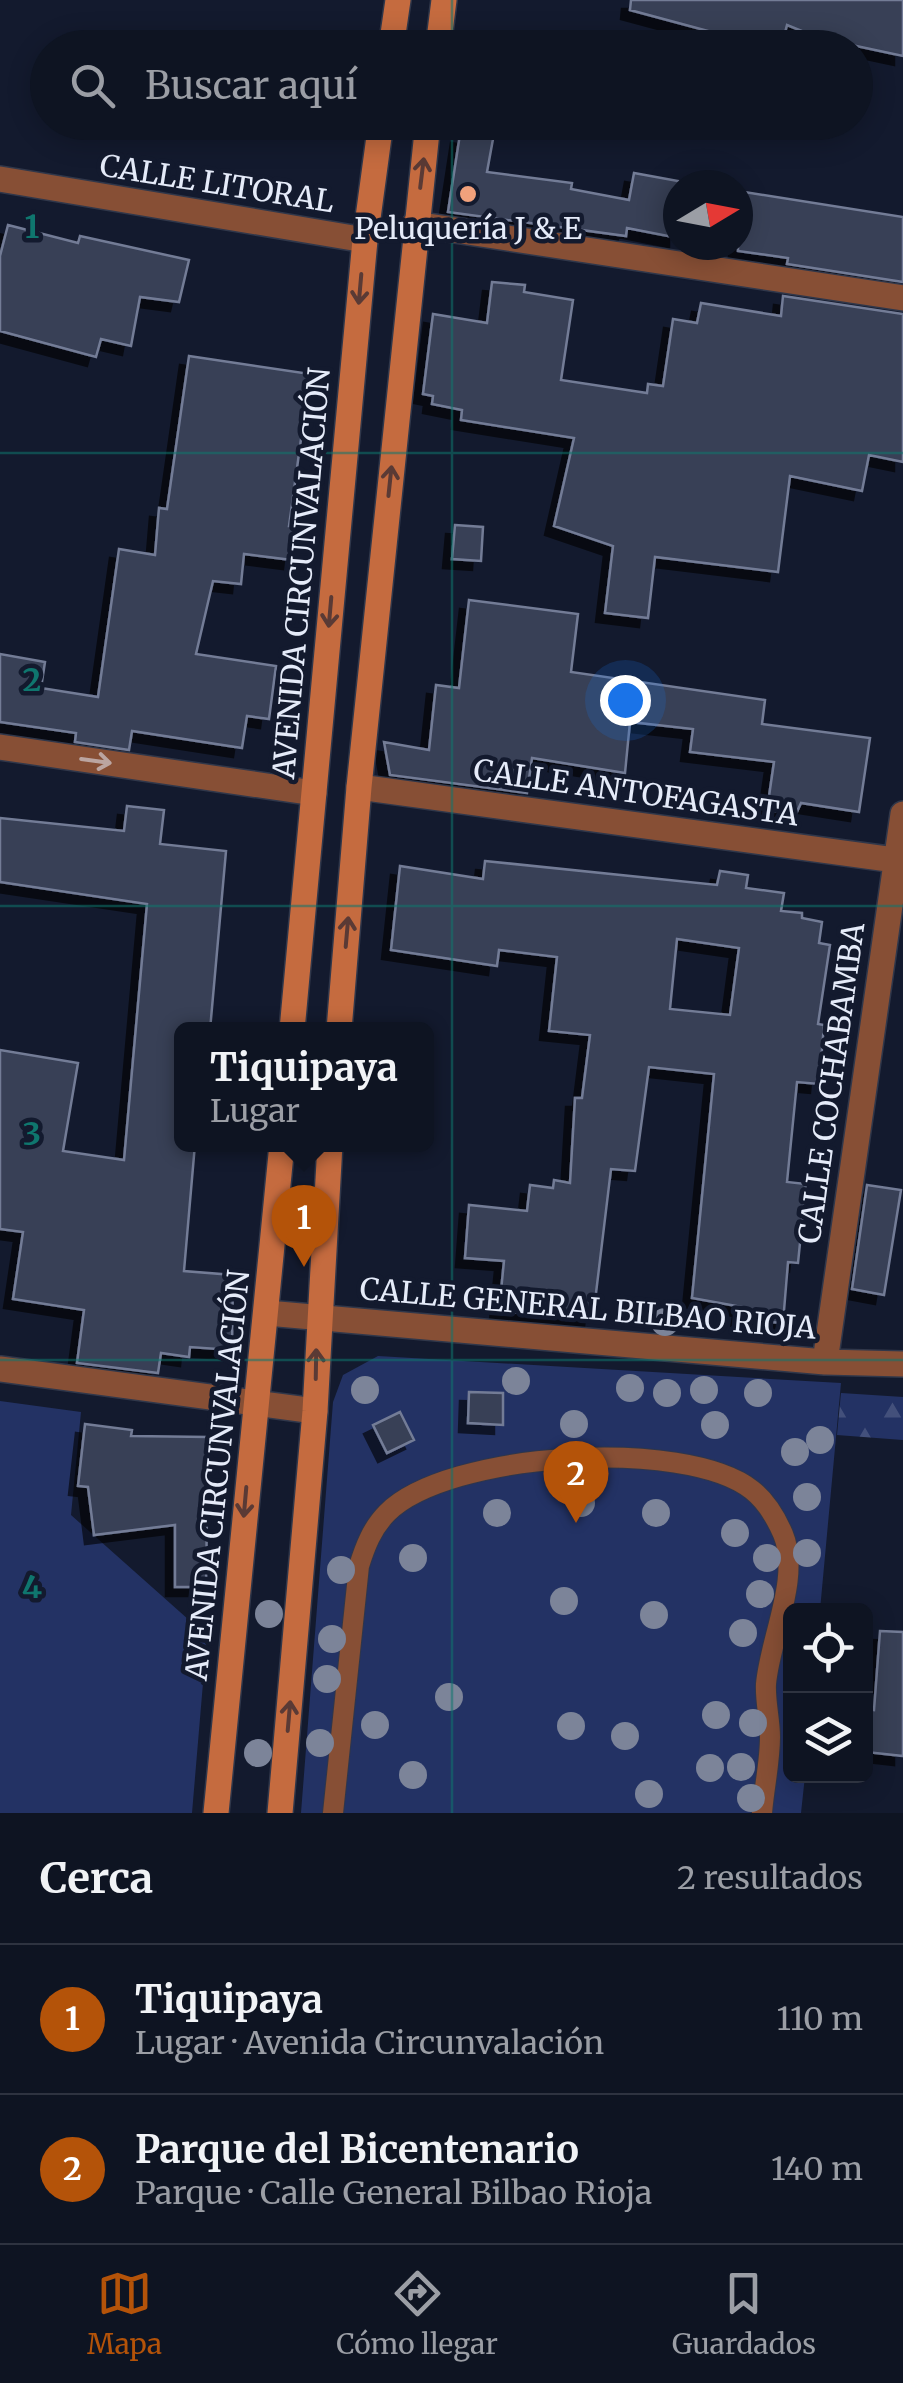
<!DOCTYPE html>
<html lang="es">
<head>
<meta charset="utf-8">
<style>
	:root { --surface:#0e1422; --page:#171d2a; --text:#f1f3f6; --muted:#9b9ea5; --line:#2e3340; --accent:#b45309 }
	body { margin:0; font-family:Merriweather,serif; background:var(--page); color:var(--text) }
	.controls { position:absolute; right:30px; bottom:30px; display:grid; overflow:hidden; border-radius:15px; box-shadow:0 5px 25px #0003 }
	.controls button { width:90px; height:90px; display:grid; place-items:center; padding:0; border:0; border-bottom:2px solid var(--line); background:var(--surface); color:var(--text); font:50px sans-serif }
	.compass { position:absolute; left:663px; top:170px; width:90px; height:90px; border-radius:50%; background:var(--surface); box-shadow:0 5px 25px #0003; rotate:80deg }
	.you { position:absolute; left:625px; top:700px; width:35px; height:35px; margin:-25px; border:8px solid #fff; border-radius:50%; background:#1a73e8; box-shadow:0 0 0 15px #1a73e833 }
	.badge { display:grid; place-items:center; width:65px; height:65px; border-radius:50%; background:var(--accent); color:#fff; font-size:32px; font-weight:700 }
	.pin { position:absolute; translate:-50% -82px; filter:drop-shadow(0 2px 5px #0008) }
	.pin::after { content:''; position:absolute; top:52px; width:35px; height:30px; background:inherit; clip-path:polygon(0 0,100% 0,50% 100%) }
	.popup { position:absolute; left:174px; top:1022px; width:260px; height:130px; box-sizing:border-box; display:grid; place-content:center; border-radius:15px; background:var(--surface); filter:drop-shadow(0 2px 8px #0005); font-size:32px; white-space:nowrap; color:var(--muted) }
	.popup b { font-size:38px; color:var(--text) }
	.popup::after { content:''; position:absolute; left:50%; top:100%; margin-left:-20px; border:20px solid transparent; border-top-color:var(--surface) }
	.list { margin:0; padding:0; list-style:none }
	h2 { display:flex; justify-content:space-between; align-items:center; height:130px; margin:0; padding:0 40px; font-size:42px }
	h2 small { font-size:32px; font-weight:400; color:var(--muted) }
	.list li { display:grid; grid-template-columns:65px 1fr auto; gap:30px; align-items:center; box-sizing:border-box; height:150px; padding:0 40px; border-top:2px solid var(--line) }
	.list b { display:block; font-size:38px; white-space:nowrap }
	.list p { margin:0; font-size:32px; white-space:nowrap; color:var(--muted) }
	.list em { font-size:32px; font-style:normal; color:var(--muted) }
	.icon { flex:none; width:55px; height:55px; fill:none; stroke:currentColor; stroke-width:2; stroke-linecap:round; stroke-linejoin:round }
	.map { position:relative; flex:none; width:903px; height:1813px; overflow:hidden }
	.search { position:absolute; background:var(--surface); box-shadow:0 5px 25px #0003; left:30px; right:30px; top:30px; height:110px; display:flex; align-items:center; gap:25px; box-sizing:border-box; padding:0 35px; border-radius:55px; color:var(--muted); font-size:38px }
	.sheet { height:430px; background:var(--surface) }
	nav { display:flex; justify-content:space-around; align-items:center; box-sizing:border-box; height:140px; border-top:2px solid var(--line); background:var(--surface); font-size:28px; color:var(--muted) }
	nav a { display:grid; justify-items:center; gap:5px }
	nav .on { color:var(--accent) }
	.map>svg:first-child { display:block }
</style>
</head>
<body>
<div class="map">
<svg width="903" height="1813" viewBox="0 0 903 1813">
	<defs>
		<pattern id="forest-firs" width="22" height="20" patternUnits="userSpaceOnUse" patternTransform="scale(2.5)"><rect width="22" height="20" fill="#233264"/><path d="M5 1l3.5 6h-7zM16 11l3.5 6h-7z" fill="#43507b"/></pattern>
		<filter id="shadow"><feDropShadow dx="-9" dy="9" stdDeviation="0" flood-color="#0009"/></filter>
	</defs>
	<rect width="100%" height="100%" fill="#131a2e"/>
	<path fill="#233264" d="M378 1356 841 1383 820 1610H790V1776H805L801 1813H301L333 1402 343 1375Z
		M0 1401 81 1412 71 1515 207 1636 192 1813H0Z"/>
	<path fill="url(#forest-firs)" d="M841 1393 903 1397V1440L837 1435Z"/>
	<path fill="#373f56" stroke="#737c96" stroke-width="2.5" fill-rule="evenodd" filter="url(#shadow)" d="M631 0H903V56L819 38 787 25 781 48H771L630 10Z
		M460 134 493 139 487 172 572 183 571 189 629 200 634 173 678 181V238L627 228 626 236 448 212Z
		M738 191 903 217V282L787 264 788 258 738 251Z
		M8 225 78 243 80 236 189 260 179 302 140 297 131 346 101 339 96 357 0 331V256Z
		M492 282 525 285 524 292 573 300 561 380 647 393 648 384 663 386 673 319 697 323 701 303 781 316 783 296 903 314V462L869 455 862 491 790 476 778 572 655 557 648 618 605 613 613 546 554 526 574 438 461 420 462 410 432 404 433 396 423 394 433 314 487 323Z
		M189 356 310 374 289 526H296L292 560 244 554 241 584 213 581 196 654 276 666 269 719 247 716 242 748 132 731 129 750 75 742 76 733 0 722V654L45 662 41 688 98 697 119 549 155 555 159 508 167 509Z
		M455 525 483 527 481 561 452 559Z
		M469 600 578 614 571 672 765 700 762 724 870 738 859 812 801 803 796 814 767 810 774 762 690 752 693 729 630 722 625 773 532 758 527 793 390 775 384 742 429 750 436 685 459 688Z
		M127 806 164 810 160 844 226 851 210 1030H182V1144H195L184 1271 233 1275 232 1350 190 1347 189 1357 161 1353 158 1373 77 1363 84 1310 13 1299 23 1232 0 1229V1050L78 1063 63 1151 124 1160 147 904 0 882V818L124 831Z
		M485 861 717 885 720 871 748 875 746 888 784 893 781 911 802 913V918L822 922 819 943 830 945 818 1024 824 1025 819 1084 797 1082 787 1182 806 1184 798 1263 788 1262 783 1323 740 1320 742 1307 692 1298 714 1074 649 1067 635 1171 611 1169 593 1318 499 1311 504 1261 465 1258 469 1205 527 1211 530 1185 553 1188 554 1180 570 1183 575 1098H582L590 1035 549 1031 557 957 499 950 497 966 391 950 400 866 483 879ZM677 939 739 948 730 1015 670 1009Z
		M867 1185 901 1190 884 1295 852 1289Z
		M469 1392 503 1393V1425L468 1423Z
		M400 1412 414 1440 387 1453 373 1425Z
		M85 1424 132 1430 131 1436 208 1437 206 1587H175V1525L94 1535 88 1487 78 1486Z
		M880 1631 903 1632V1756L866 1752V1709L874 1710Z"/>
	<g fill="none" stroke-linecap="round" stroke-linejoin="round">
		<defs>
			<path id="lane" d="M333 1813 359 1566C365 1547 372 1528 387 1513 447 1452 685 1437 752 1490 766 1501 776 1518 783 1534 801 1577 770 1638 766 1684 765 1701 770 1719 770 1737 770 1762 764 1788 762 1813"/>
			<path id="street" d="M0 179 365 240
				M415 224 903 298
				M0 747 314 793
				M359 787 903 861
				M267 1313 825 1362 903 1364
				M825 1362 903 814
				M0 1369 315 1411"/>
			<path id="secondary" d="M391 48 398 0
				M438 48 444 0
				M292 1030 365 240 381 122
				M339 1030 359 787 428 122
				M216 1813 282 1144
				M280 1813 315 1411 330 1144"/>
		</defs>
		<use href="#lane" stroke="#30374a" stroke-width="22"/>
		<use href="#street" stroke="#30374a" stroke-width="28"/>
		<use href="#secondary" stroke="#30374a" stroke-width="28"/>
		<use href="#lane" stroke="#874f35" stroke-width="20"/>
		<use href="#street" stroke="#874f35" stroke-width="25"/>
		<use href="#secondary" stroke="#c56b3f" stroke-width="25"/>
	</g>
	<g fill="#7c8499">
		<circle cx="665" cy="1322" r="14"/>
		<circle cx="516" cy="1381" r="14"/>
		<circle cx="630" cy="1388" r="14"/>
		<circle cx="365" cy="1390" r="14"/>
		<circle cx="704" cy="1390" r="14"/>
		<circle cx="667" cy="1393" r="14"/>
		<circle cx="758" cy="1393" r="14"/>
		<circle cx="574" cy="1424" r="14"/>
		<circle cx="715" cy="1425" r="14"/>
		<circle cx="820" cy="1440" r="14"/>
		<circle cx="795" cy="1452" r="14"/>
		<circle cx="807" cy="1497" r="14"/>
		<circle cx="581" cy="1503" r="14"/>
		<circle cx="497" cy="1513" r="14"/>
		<circle cx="656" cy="1513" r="14"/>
		<circle cx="735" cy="1533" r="14"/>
		<circle cx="807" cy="1553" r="14"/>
		<circle cx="413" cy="1558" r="14"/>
		<circle cx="767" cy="1558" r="14"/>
		<circle cx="341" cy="1570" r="14"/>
		<circle cx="760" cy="1594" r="14"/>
		<circle cx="564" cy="1601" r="14"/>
		<circle cx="269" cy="1614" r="14"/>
		<circle cx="654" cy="1615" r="14"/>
		<circle cx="743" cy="1633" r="14"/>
		<circle cx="332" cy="1639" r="14"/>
		<circle cx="327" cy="1679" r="14"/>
		<circle cx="449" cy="1697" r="14"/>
		<circle cx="716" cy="1715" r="14"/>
		<circle cx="753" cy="1723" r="14"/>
		<circle cx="375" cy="1725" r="14"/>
		<circle cx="571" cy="1726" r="14"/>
		<circle cx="625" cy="1736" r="14"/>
		<circle cx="320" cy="1743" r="14"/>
		<circle cx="258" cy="1753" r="14"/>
		<circle cx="741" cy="1767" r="14"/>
		<circle cx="710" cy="1768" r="14"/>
		<circle cx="413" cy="1775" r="14"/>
		<circle cx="649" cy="1794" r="14"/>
		<circle cx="751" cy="1798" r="14"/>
	</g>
	<defs><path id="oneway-shaft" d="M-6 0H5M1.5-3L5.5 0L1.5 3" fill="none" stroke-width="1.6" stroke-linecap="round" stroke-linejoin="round" transform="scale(2.5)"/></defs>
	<g stroke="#5a3a35">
		<use href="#oneway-shaft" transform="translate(422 173) rotate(-83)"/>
		<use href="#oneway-shaft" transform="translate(360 289) rotate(95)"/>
		<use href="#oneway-shaft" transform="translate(390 481) rotate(-84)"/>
		<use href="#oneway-shaft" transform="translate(330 612) rotate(95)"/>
		<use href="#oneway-shaft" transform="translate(347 932) rotate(-85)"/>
		<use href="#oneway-shaft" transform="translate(316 1364) rotate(-89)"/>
		<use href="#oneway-shaft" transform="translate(245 1502) rotate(95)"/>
		<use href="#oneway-shaft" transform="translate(289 1716) rotate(-85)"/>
	</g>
	<use stroke="#bba5a1" href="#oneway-shaft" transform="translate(96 761) rotate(8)"/>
	<path fill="none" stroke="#0f766e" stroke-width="2.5" stroke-opacity="0.55" d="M452 0V48M452 122V1813M0 453H903M0 906H903M0 1360H903"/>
	<circle fill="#f1a17c" stroke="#131a2e" stroke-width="4" cx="468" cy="194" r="10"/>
	<g text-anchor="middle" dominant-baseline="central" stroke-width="9" stroke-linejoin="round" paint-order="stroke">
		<g font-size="30" fill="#e5ebf9" stroke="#131a2e">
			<text transform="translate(217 183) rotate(9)">CALLE LITORAL</text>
			<text transform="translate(301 573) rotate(-85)">AVENIDA CIRCUNVALACIÓN</text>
			<text transform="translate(636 792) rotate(8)">CALLE ANTOFAGASTA</text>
			<text transform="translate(831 1083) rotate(-82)">CALLE COCHABAMBA</text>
			<text transform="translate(588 1308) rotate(5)">CALLE GENERAL BILBAO RIOJA</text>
			<text transform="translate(217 1475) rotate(-84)">AVENIDA CIRCUNVALACIÓN</text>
		</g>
		<g font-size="30" fill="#e5ebf9" stroke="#131a2e">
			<text x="468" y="228">Peluquería J &amp; E</text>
		</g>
	</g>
	<g font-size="32" text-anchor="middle" font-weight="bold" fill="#0f766e" stroke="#131a2e" stroke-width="9" stroke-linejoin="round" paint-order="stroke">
		<text x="32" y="238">1</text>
		<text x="32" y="691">2</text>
		<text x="32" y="1145">3</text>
		<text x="32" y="1598">4</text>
	</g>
</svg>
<div class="controls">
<button><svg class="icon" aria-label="locate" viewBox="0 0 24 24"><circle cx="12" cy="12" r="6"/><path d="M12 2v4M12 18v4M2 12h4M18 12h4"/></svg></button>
<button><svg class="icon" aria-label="layers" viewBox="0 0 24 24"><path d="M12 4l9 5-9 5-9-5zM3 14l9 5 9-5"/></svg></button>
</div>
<svg class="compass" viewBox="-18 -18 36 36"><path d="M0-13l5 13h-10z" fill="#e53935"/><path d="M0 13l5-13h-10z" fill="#9b9ea5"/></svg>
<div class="you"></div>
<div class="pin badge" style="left:304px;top:1267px">1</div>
<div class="popup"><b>Tiquipaya</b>Lugar</div>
<div class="pin badge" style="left:576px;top:1523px">2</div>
<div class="search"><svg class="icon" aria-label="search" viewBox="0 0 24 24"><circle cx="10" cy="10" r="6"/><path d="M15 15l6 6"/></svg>Buscar aquí</div>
</div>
<section class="sheet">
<h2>Cerca<small>2 resultados</small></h2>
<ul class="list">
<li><span class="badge">1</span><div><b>Tiquipaya</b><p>Lugar · Avenida Circunvalación</p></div><em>110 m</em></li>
<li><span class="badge">2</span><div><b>Parque del Bicentenario</b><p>Parque · Calle General Bilbao Rioja</p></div><em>140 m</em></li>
</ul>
</section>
<nav>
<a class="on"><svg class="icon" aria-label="map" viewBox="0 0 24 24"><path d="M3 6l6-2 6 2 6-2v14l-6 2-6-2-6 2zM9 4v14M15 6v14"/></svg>Mapa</a>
<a><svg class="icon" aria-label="directions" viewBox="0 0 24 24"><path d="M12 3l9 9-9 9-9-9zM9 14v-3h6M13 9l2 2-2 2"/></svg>Cómo llegar</a>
<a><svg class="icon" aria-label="saved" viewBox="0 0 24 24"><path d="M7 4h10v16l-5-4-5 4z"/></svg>Guardados</a>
</nav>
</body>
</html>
